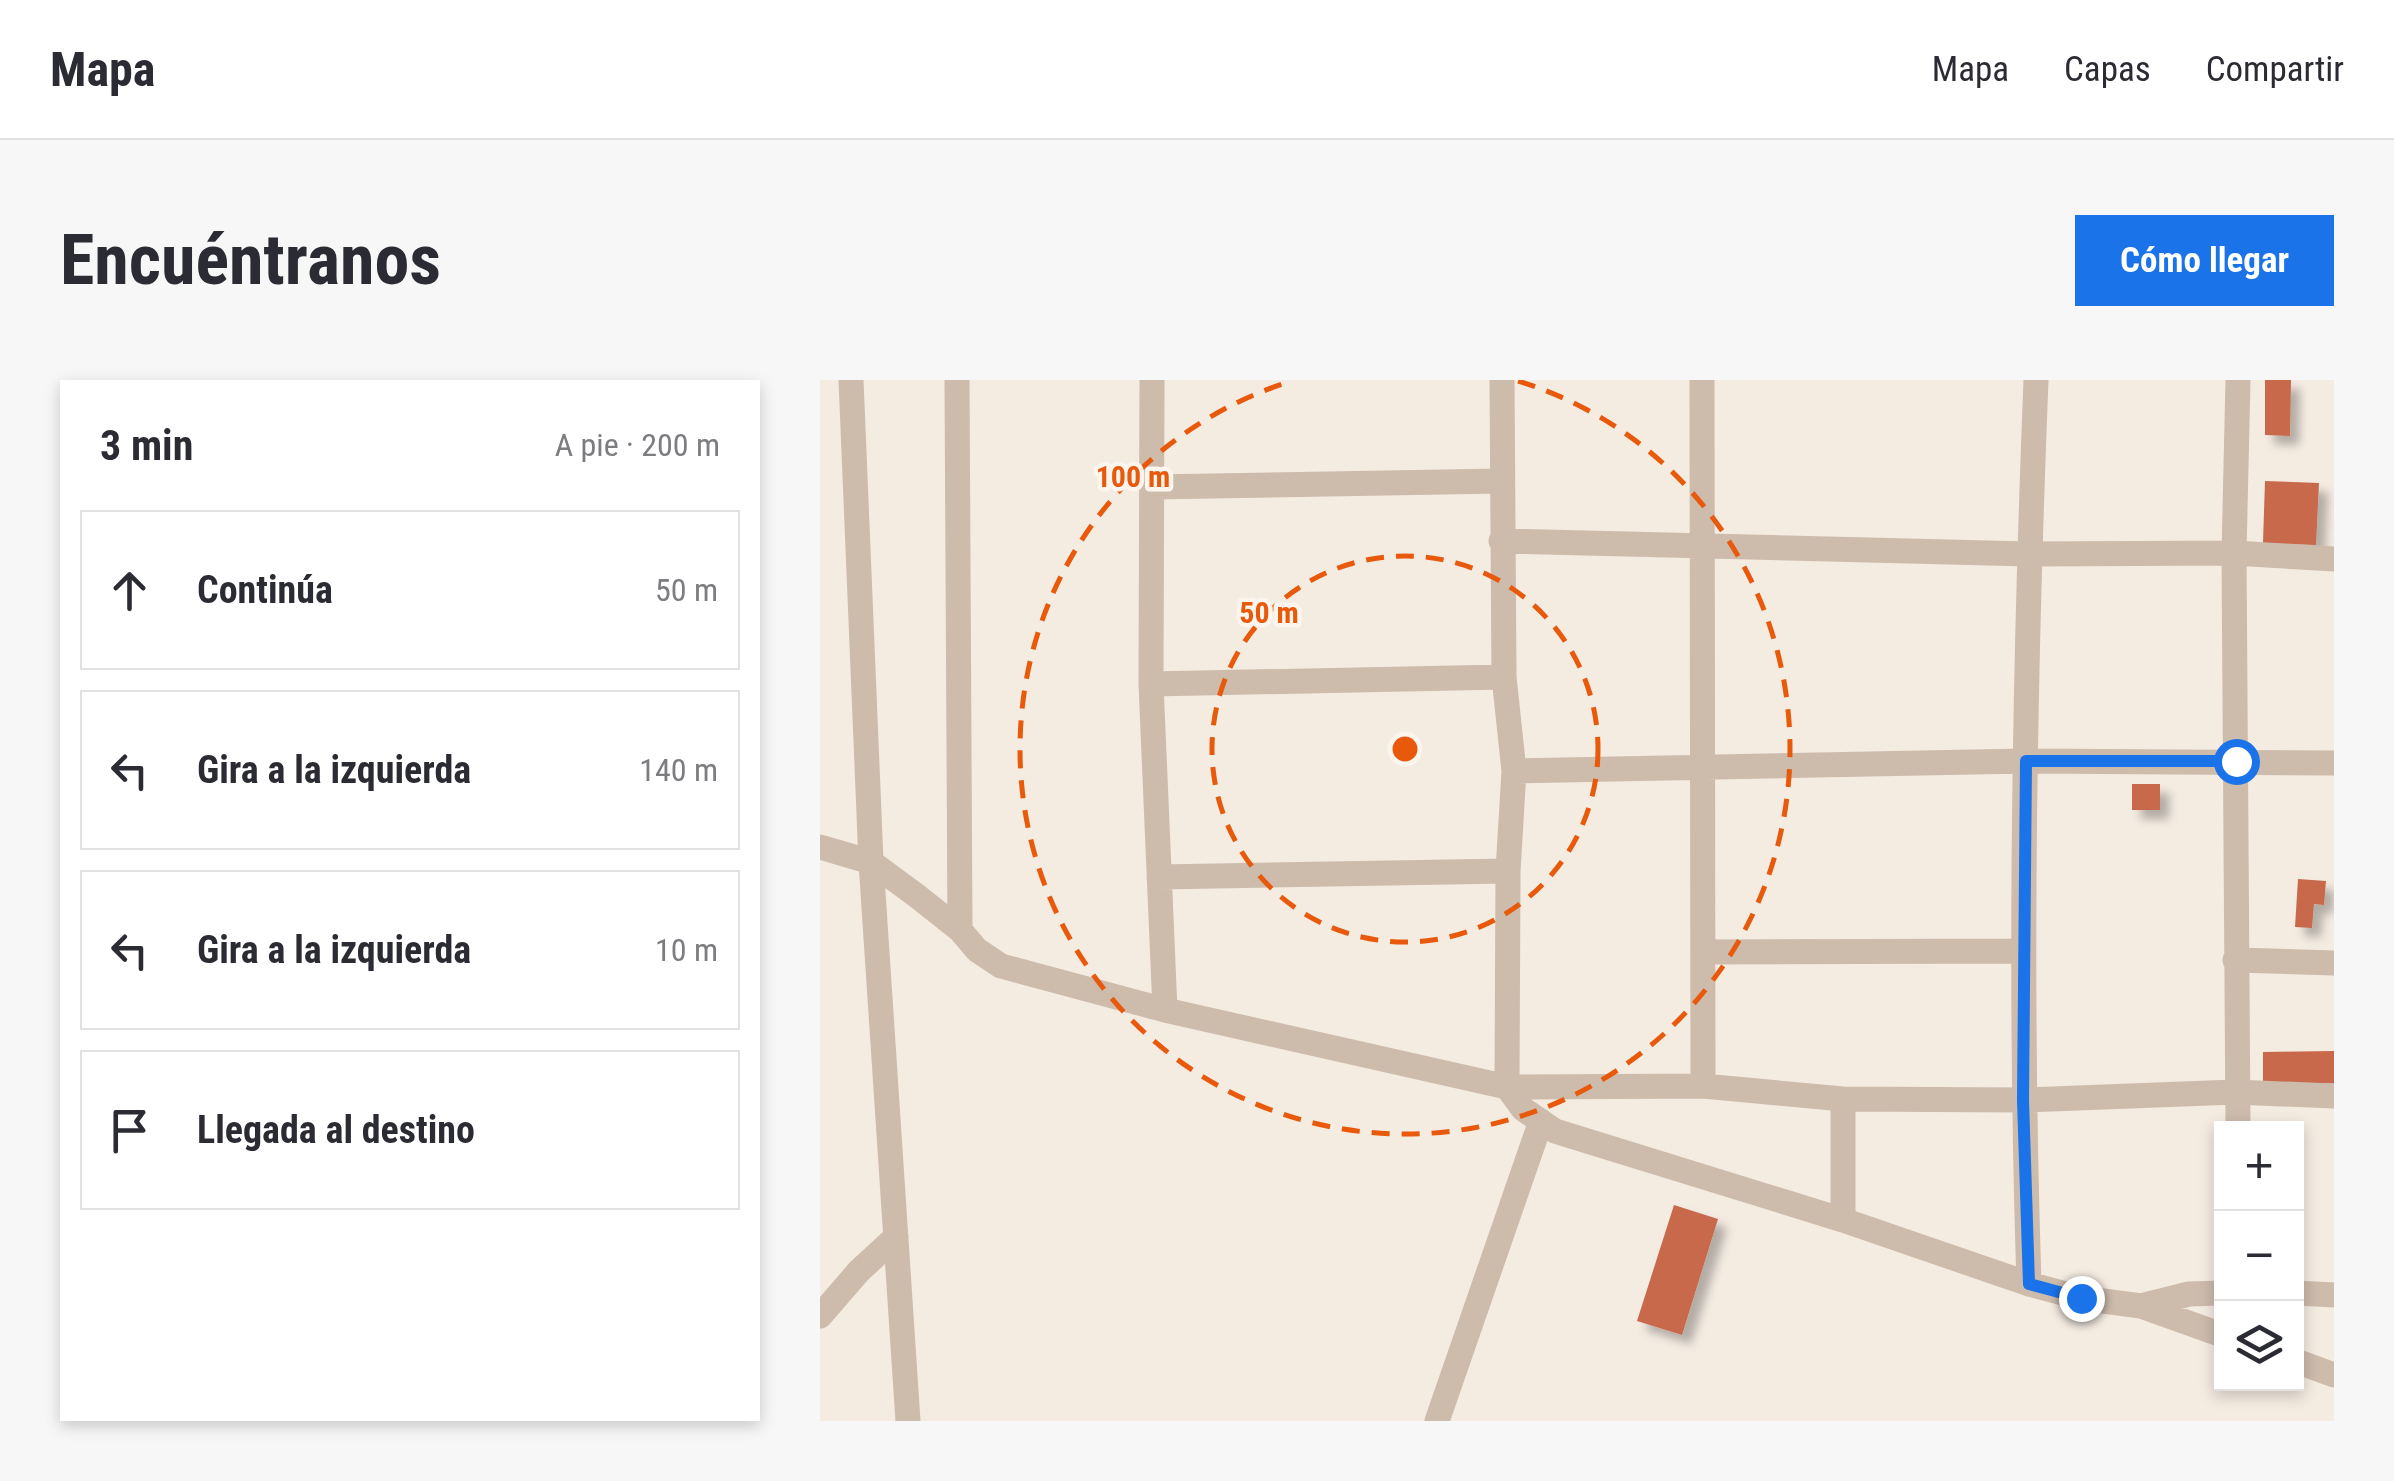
<!DOCTYPE html>
<html lang="es">
<head>
<meta charset="utf-8">
<style>
	:root { --surface:#fff; --page:#f7f7f7; --text:#2b2b33; --muted:#7c7c81; --line:#e1e1e2; --accent:#1a73e8 }
	body { margin:0; font-family:"Roboto Condensed",sans-serif; background:var(--page); color:var(--text) }
	.controls { position:absolute; right:30px; bottom:30px; display:grid; overflow:hidden; border-radius:0px; box-shadow:0 5px 15px #0003 }
	.controls button { width:90px; height:90px; display:grid; place-items:center; padding:0; border:0; border-bottom:2px solid var(--line); background:var(--surface); color:var(--text); font:50px sans-serif }
	.stop { position:absolute; width:30px; height:30px; margin:-22px; border:8px solid #1a73e8; border-radius:50%; background:#fff }
	.stop.end { background:#1a73e8; border-color:#fff; box-shadow:0 2px 10px #0008 }
	.list { margin:0; padding:0; list-style:none }
	h2 { display:flex; justify-content:space-between; align-items:center; height:130px; margin:0; padding:0 40px; font-size:42px }
	h2 small { font-size:32px; font-weight:400; color:var(--muted) }
	.list li { display:grid; grid-template-columns:65px 1fr auto; gap:30px; align-items:center; box-sizing:border-box; height:160px; margin:0 20px 20px; padding:0 20px; border:2px solid var(--line); border-radius:0px }
	.list b { display:block; font-size:38px; white-space:nowrap }
	.list em { font-size:32px; font-style:normal; color:var(--muted) }
	.icon { flex:none; width:55px; height:55px; fill:none; stroke:currentColor; stroke-width:2; stroke-linecap:round; stroke-linejoin:round }
	.map { position:relative; flex:none; width:1514px; height:1041px; overflow:hidden; border-radius:0px }
	header { display:flex; align-items:center; gap:60px; box-sizing:border-box; height:140px; padding:0 50px; background:var(--surface); border-bottom:2px solid var(--line) }
	header strong { font-size:48px }
	nav { display:flex; gap:55px; margin-inline-start:auto; font-size:35px }
	.intro { display:flex; align-items:center; justify-content:space-between; box-sizing:border-box; height:240px; padding:0 60px }
	h1 { margin:0; font-size:70px }
	.button { padding:25px 45px; border-radius:0px; background:var(--accent); color:#fff; font-size:35px; font-weight:700 }
	main { display:flex; gap:60px; padding:0 60px }
	aside { flex:1; background:var(--surface); border-radius:0px; box-shadow:0 5px 15px #0003 }
	.map>svg:first-child { display:block }
</style>
</head>
<body>
<header>
<strong>Mapa</strong>
<nav><a>Mapa</a><a>Capas</a><a>Compartir</a></nav>
</header>
<div class="intro"><h1>Encuéntranos</h1><a class="button">Cómo llegar</a></div>
<main>
<aside>
<h2>3 min<small>A pie · 200 m</small></h2>
<ul class="list">
<li><svg class="icon" aria-label="ahead" viewBox="0 0 24 24"><path d="M12 20V5M6 11l6-6 6 6"/></svg><div><b>Continúa</b></div><em>50 m</em></li>
<li><svg class="icon" aria-label="left" viewBox="0 0 24 24"><path d="M17 20v-9H6M10 6l-5 5 5 5"/></svg><div><b>Gira a la izquierda</b></div><em>140 m</em></li>
<li><svg class="icon" aria-label="left" viewBox="0 0 24 24"><path d="M17 20v-9H6M10 6l-5 5 5 5"/></svg><div><b>Gira a la izquierda</b></div><em>10 m</em></li>
<li><svg class="icon" aria-label="arrive" viewBox="0 0 24 24"><path d="M6 21V4h12l-3 4 3 4H6"/></svg><div><b>Llegada al destino</b></div></li>
</ul>
</aside>
<div class="map">
<svg width="1514" height="1041" viewBox="0 0 1514 1041">
	<defs>
		<filter id="shadow"><feDropShadow dx="9" dy="9" stdDeviation="5" flood-color="#0004"/></filter>
	</defs>
	<rect width="100%" height="100%" fill="#f4ebe1"/>
	<path fill="#c8694b" filter="url(#shadow)" d="M1445 0H1471L1470 56 1445 55Z
		M1445 101 1499 103 1496 165 1443 163Z
		M1312 404H1340V430H1312Z
		M1478 499 1506 501 1504 525 1494 524 1492 548 1475 547Z
		M1514 671V703L1443 704V672Z
		M854 825 898 839 862 955 817 941Z"/>
	<g fill="none" stroke-linecap="round" stroke-linejoin="round">
		<path stroke="#cdbbac" stroke-width="25" d="M31 0 51 482 88 1041
			M137 0 140 550
			M332 0 331 304 345 630
			M682 0 684 297 694 391 688 491 687 707 703 729 735 751 1023 840 1209 904 1261 918 1321 926 1402 955
			M882 0 883 706
			M332 107 681 101
			M681 161 1209 174 1414 173 1514 179
			M331 304 684 297
			M694 391 1206 381 1514 383
			M0 467 51 482 97 516 140 550 157 570 181 586 345 630 687 707 883 706 1023 719 1203 720 1415 712 1514 716
			M339 497 688 491
			M883 572 1203 571
			M1415 580 1514 583
			M1418 748 1414 173 1418 0
			M1023 840V719
			M1209 904C1199 603 1204 301 1216 0
			M1476 913 1514 915
			M1321 926 1369 914 1402 913
			M0 936 39 891 76 857
			M1476 981 1514 995
			M617 1041 721 741"/>
	</g>
	<g fill="none" stroke-linecap="round" stroke-linejoin="round">
		<path stroke="#1a73e8" stroke-width="12" d="M1261 918 1209 904 1203 720 1206 381H1416"/>
	</g>
	<g fill="none" stroke="#e8590c" stroke-width="5" stroke-dasharray="18 12">
		<circle cx="585" cy="369" r="193"/>
		<path d="M698 1A385 385 0 1 1 472 1"/>
	</g>
	<circle cx="585" cy="369" r="15" fill="#e8590c" stroke="#fbf5ee" stroke-width="5"/>
	<g font-size="30" text-anchor="middle" font-weight="bold" fill="#e8590c" stroke="#fbf5ee" stroke-width="9" stroke-linejoin="round" paint-order="stroke">
		<text x="313" y="107">100 m</text>
		<text x="449" y="243">50 m</text>
	</g>
</svg>
<div class="controls">
<button>+</button>
<button>−</button>
<button><svg class="icon" aria-label="layers" viewBox="0 0 24 24"><path d="M12 4l9 5-9 5-9-5zM3 14l9 5 9-5"/></svg></button>
</div>
<div class="stop" style="left:1416px;top:381px"></div>
<div class="stop end" style="left:1261px;top:918px"></div>
</div>
</main>
</body>
</html>
